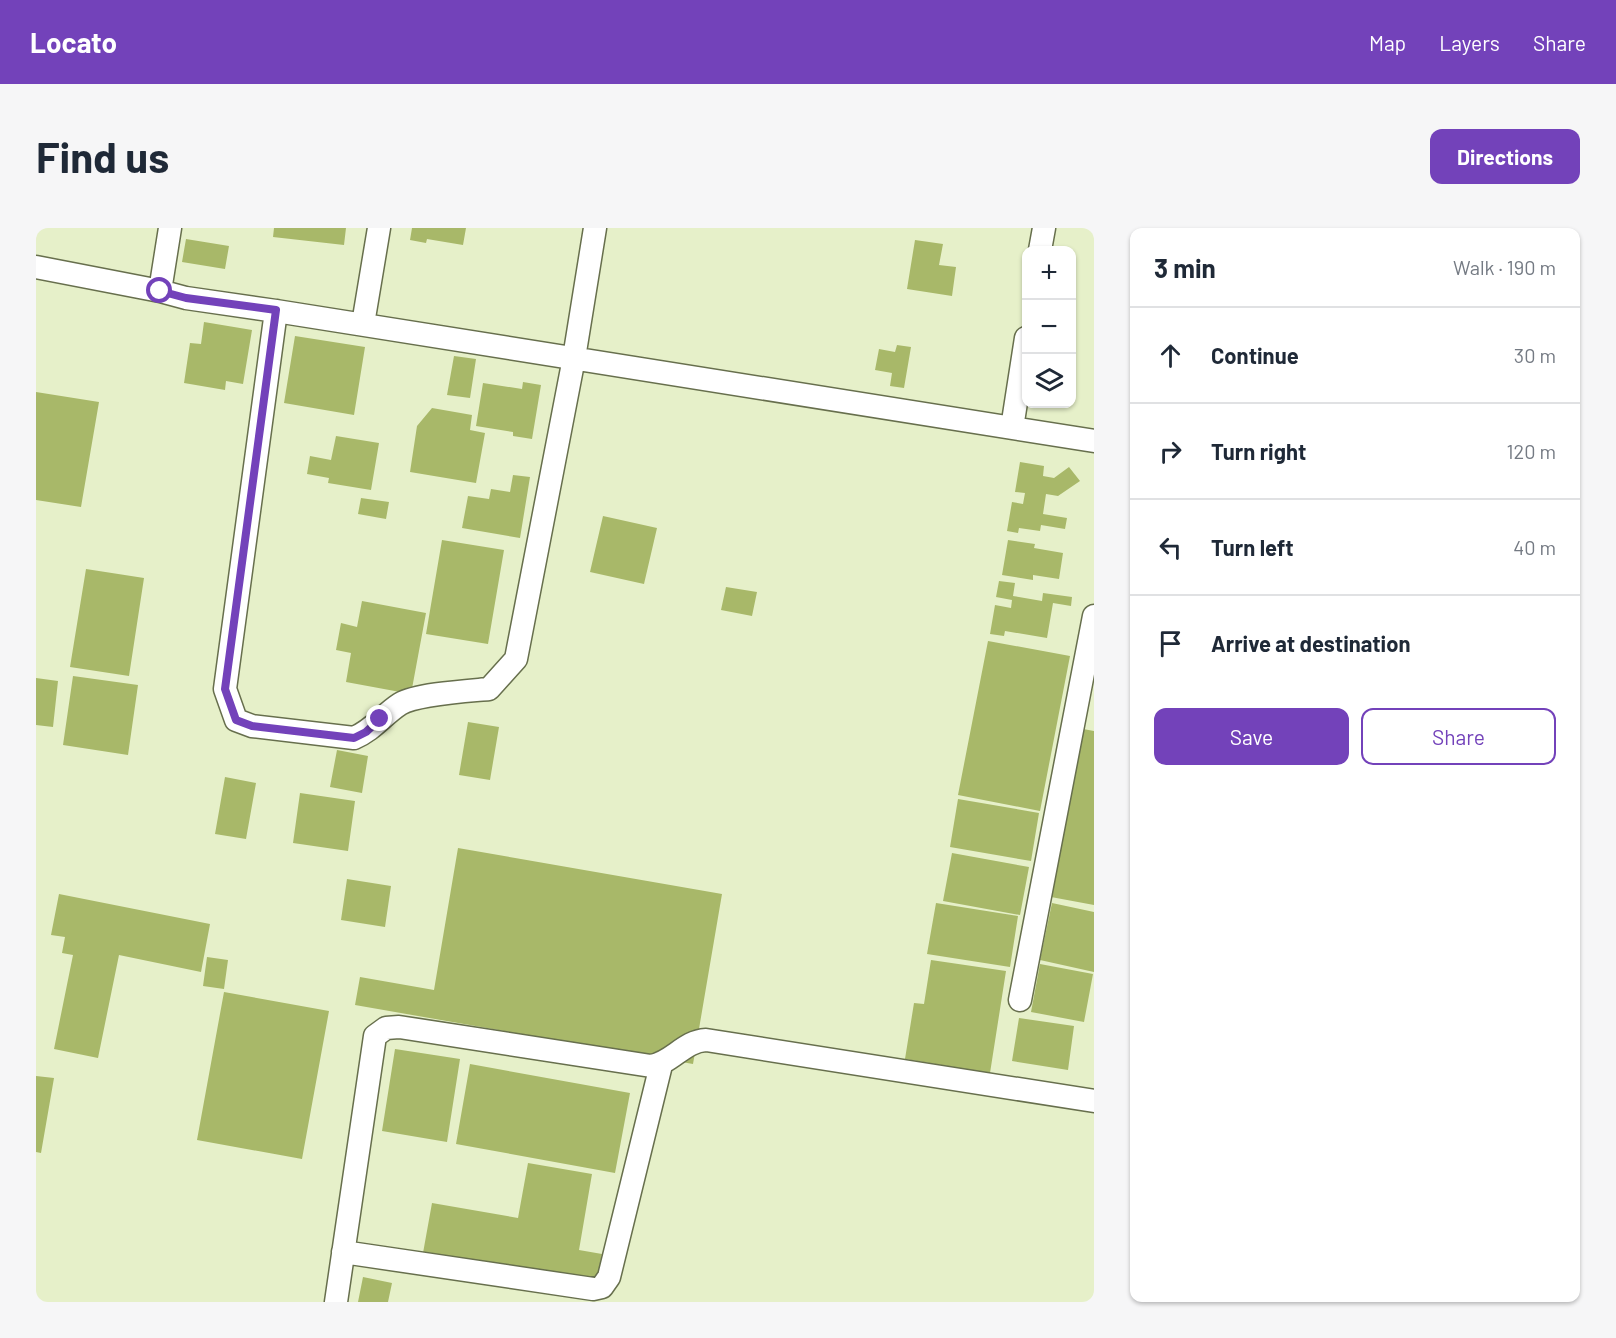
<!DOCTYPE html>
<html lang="en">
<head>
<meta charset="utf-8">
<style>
	:root { --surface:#fff; --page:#f6f6f7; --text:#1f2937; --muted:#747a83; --line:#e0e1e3; --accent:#7342ba }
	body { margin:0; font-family:Barlow,sans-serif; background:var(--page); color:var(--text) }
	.controls { position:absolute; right:18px; top:18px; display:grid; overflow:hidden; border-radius:12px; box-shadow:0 2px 4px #0004 }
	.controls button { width:54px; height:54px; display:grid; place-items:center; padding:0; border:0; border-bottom:2px solid var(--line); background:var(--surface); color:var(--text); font:30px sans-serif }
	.stop { position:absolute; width:18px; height:18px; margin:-14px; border:4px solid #7342ba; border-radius:50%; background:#fff }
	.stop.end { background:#7342ba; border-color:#fff; box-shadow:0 2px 6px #0008 }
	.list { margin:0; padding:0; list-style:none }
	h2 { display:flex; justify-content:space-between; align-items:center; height:78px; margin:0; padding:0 24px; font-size:26px }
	h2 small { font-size:20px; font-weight:400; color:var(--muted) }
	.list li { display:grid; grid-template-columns:39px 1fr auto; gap:18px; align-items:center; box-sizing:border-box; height:96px; padding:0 24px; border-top:2px solid var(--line) }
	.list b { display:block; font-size:22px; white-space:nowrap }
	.list em { font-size:20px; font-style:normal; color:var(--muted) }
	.actions { display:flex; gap:12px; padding:18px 24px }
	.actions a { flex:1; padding:14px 0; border:2px solid var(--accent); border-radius:12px; text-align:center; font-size:21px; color:var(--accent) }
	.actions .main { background:var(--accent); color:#fff }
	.icon { flex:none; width:33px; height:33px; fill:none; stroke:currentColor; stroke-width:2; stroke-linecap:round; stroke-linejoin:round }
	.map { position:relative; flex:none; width:1058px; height:1074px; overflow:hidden; border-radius:12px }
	header { display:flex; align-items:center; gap:36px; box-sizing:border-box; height:84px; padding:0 30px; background:var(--accent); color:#fff }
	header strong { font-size:28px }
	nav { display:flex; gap:33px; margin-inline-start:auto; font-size:21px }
	.intro { display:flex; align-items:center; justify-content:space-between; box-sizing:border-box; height:144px; padding:0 36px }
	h1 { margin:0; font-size:42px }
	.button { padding:15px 27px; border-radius:12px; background:var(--accent); color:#fff; font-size:21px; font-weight:700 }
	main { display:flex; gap:36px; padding:0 36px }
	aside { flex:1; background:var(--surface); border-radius:12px; box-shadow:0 2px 4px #0004 }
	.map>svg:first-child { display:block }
</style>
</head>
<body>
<header>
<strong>Locato</strong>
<nav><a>Map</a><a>Layers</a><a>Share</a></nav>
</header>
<div class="intro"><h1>Find us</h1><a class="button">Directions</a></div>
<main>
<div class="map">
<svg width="1058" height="1074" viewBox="0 0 1058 1074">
	<rect width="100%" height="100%" fill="#e6f0c9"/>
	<path fill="#a8b869" d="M238 0H310L308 17 237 9Z
		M376 0H430L427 17 391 11 390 15 374 12Z
		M150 11 193 18 189 41 146 34Z
		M879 12 907 16 903 37 920 39 916 68 871 61Z
		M168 94 216 102 207 156 190 153 189 162 148 155 154 115 165 116Z
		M259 108 329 119 318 187 248 175Z
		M861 117 875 119 868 160 854 158 856 145 839 142 843 121 859 124Z
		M418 128 440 131 434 170 411 167Z
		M487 154 505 157 496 211 477 208V204L440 198 447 155 486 161Z
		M0 164 63 174 45 279 0 272Z
		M396 180 436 187 434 202 449 205 440 255 374 244 381 198Z
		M300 208 343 215 335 262 292 255 293 250 271 246 274 228 295 232Z
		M984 234 1008 238 1007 248 1018 250 1033 239 1044 253 1022 268 1010 266 1007 286 1031 290 1029 301 1005 297 1004 303 983 300 982 305 971 303 976 274 987 276 989 265 979 264Z
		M477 247 494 249 484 310 426 300 432 268 453 271 455 261 474 264Z
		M325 270 353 274 350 291 322 286Z
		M567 288 621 300 608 356 554 344Z
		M406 312 468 322 452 416 390 406Z
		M972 312 999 316 998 320 1027 325 1023 351 997 347V352L966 347Z
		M50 341 108 350 93 448 34 439Z
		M963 353 979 355 977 368 1006 373 1007 365 1036 369 1035 378 1017 375 1011 410 969 403 968 408 954 406 959 377 975 380 976 372 960 369Z
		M690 359 721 364 716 388 685 382Z
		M326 373 390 385 375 466 310 454 315 425 300 422 305 395 321 399Z
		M952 413 1034 428 1004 583 922 567Z
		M37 448 102 457 92 527 27 517Z
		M0 450 22 453 17 499 0 497Z
		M432 494 463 499 454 552 423 547Z
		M1047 501 1058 503V677L1015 669Z
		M301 522 332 528 326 565 294 559Z
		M189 549 220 555 210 611 179 606Z
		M264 565 319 573 312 623 257 615Z
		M922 571 1003 585 995 633 914 619Z
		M422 620 686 666 657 836 319 777 324 749 398 762Z
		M916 625 993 639 984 687 907 673Z
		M311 651 355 658 349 699 305 692Z
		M23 666 174 696 165 744 83 727 62 830 18 821 37 727 26 725 29 709 15 707Z
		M900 675 982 688 974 739 891 726Z
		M1016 675 1058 684V744L1004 732Z
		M171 729 192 732 188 761 167 758Z
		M895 732 970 743 954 845 869 831 878 775 888 776Z
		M1004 736 1057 746 1048 794 995 784Z
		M188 764 293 783 266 931 161 912Z
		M983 790 1038 798 1032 842 976 833Z
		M359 821 424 831 411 914 346 903Z
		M434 836 594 865 579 945 420 916Z
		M0 848 18 850 5 925 0 924Z
		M492 935 556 946 543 1022 566 1026 560 1055 387 1025 396 975 482 990Z
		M327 1049 356 1055 352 1074H322Z"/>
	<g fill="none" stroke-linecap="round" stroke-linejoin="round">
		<defs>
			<path id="minor" d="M1004 22 1008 0
				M0 39 124 63 150 70 240 83 1058 213
				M124 63 134 0
				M240 83 189 461 200 492 216 498 318 510C337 502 347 487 364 476 381 466 432 463 453 461L480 431 538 130 559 0
				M327 96 343 0
				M976 200 990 110
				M984 772 1058 388
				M307 1024 557 1061 566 1059 573 1049 625 837
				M300 1074 339 808 350 800 363 799 615 838C636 835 648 813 670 812L1058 873"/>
		</defs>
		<use href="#minor" stroke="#676f4d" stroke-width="25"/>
		<use href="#minor" stroke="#fff" stroke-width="22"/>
	</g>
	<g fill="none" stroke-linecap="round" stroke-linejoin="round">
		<path stroke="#7342ba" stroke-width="8" d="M124 63 150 70 240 82 189 461 200 492 216 498 318 510 330 504 344 491"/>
	</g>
</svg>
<div class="controls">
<button>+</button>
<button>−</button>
<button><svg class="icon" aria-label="layers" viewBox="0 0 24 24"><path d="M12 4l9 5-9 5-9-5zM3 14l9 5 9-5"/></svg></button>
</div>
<div class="stop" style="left:124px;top:63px"></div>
<div class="stop end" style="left:344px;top:491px"></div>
</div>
<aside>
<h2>3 min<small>Walk · 190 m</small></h2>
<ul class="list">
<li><svg class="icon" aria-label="ahead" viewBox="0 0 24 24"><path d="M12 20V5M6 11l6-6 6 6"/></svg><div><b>Continue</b></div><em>30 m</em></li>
<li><svg class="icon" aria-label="right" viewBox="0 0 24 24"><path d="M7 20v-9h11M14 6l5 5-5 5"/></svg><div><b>Turn right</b></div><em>120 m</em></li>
<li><svg class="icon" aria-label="left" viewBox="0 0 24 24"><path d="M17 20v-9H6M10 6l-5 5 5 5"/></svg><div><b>Turn left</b></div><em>40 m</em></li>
<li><svg class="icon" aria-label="arrive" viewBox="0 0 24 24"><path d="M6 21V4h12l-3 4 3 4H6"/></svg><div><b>Arrive at destination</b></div></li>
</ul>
<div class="actions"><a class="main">Save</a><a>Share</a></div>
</aside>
</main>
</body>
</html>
